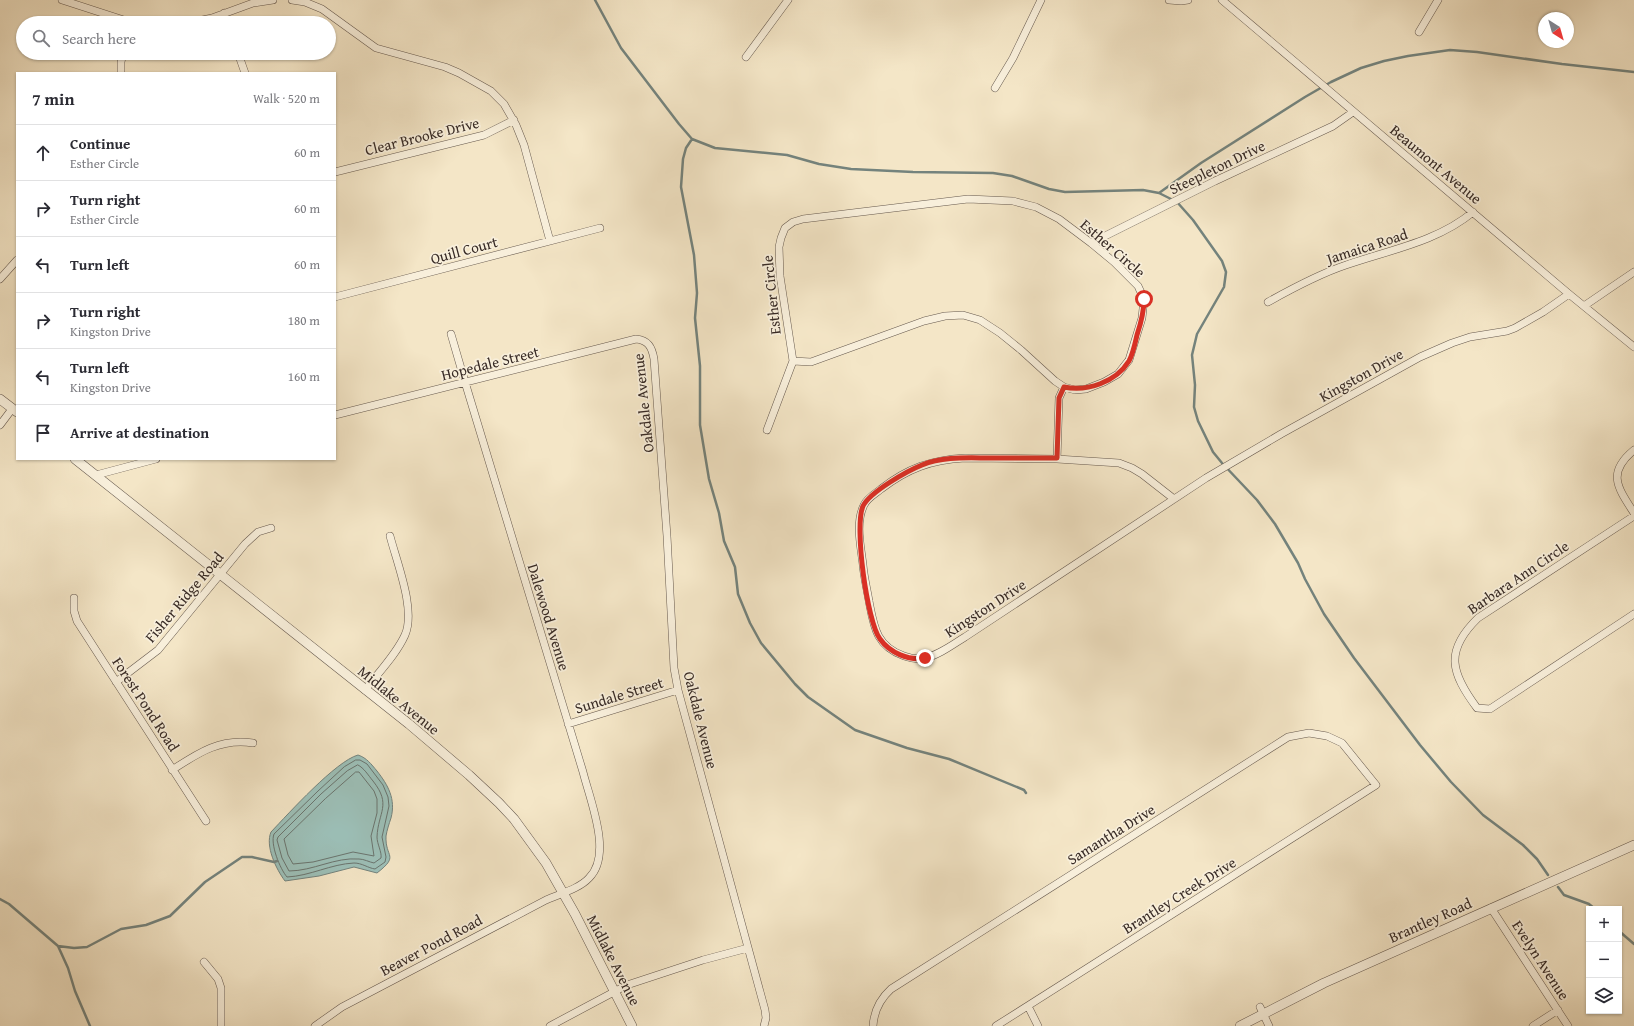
<!DOCTYPE html>
<html lang="en">
<head>
<meta charset="utf-8">
<style>
	:root { --surface:#fff; --page:#f2f2f3; --text:#2b2b33; --muted:#7c7c81; --line:#e1e1e2 }
	body { margin:0; font-family:"Gentium Book Plus",serif; background:var(--page); color:var(--text) }
	.controls { position:absolute; right:12px; bottom:12px; display:grid; overflow:hidden; border-radius:0px; box-shadow:0 1px 3px #0004 }
	.controls button { width:36px; height:36px; display:grid; place-items:center; padding:0; border:0; border-bottom:1px solid var(--line); background:var(--surface); color:var(--text); font:20px sans-serif }
	.compass { position:absolute; left:1538px; top:12px; width:36px; height:36px; border-radius:50%; background:var(--surface); box-shadow:0 1px 3px #0004; rotate:143deg }
	.stop { position:absolute; width:12px; height:12px; margin:-9px; border:3px solid #d93025; border-radius:50%; background:#fff }
	.stop.end { background:#d93025; border-color:#fff; box-shadow:0 1px 4px #0008 }
	.list { margin:0; padding:0; list-style:none }
	h2 { display:flex; justify-content:space-between; align-items:center; height:52px; margin:0; padding:0 16px; font-size:17px }
	h2 small { font-size:13px; font-weight:400; color:var(--muted) }
	.list li { display:grid; grid-template-columns:26px 1fr auto; gap:12px; align-items:center; box-sizing:border-box; height:56px; padding:0 16px; border-top:1px solid var(--line) }
	.list b { display:block; font-size:15px; white-space:nowrap }
	.list p { margin:0; font-size:13px; white-space:nowrap; color:var(--muted) }
	.list em { font-size:13px; font-style:normal; color:var(--muted) }
	.icon { flex:none; width:22px; height:22px; fill:none; stroke:currentColor; stroke-width:2; stroke-linecap:round; stroke-linejoin:round }
	.map { position:relative; flex:none; width:1634px; height:1026px; overflow:hidden }
	.search { position:absolute; background:var(--surface); box-shadow:0 1px 3px #0004; left:16px; top:16px; width:320px; height:44px; display:flex; align-items:center; gap:10px; box-sizing:border-box; padding:0 14px; border-radius:22px; color:var(--muted); font-size:15px }
	.panel { position:absolute; background:var(--surface); box-shadow:0 1px 3px #0004; left:16px; top:72px; width:320px; height:388px; border-radius:0px }
	.map>svg:first-child { display:block }
</style>
</head>
<body>
<div class="map">
<svg width="1634" height="1026" viewBox="0 0 1634 1026">
	<rect width="100%" height="100%" fill="#f4e6c7"/>
	<filter id="stains"><feTurbulence type="fractalNoise" baseFrequency=".005" numOctaves="4"/><feColorMatrix values="0 0 0 0 .2 0 0 0 0 .09 0 0 0 0 .02 0 0 0 .5 -.17"/></filter>
	<radialGradient id="worn" r=".72"><stop offset=".6" stop-color="#630" stop-opacity="0"/><stop offset="1" stop-color="#630" stop-opacity=".3"/></radialGradient>
	<path fill="#9cbfb7" stroke="#74837d" d="M358 755C367 758 371 764 377 771 388 785 396 799 391 818 389 824 387 830 386 836 385 858 400 855 377 873L354 867 319 876 285 881C276 869 265 846 271 832 289 813 336 761 358 755Z"/>
	<g fill="none" stroke-linecap="round" stroke-linejoin="round">
		<path stroke="#6a746e" stroke-width="1" d="M356 760H360L367 764 383 785 388 797 389 806 382 837 386 857 385 862 375 869C368 868 362 863 354 863 331 864 310 876 287 877 280 869 270 844 274 834L318 791 344 767Z
			M358 765C364 768 368 775 373 781 392 805 378 812 377 837 377 844 382 852 381 858L374 863C369 862 364 859 359 859 335 857 313 871 289 871L282 858 277 840 278 837 321 794 347 771Z
			M356 772H359L374 791 377 799V813L371 836 374 856 353 852 313 862 293 864 288 855 284 839 325 799Z"/>
		<path stroke="#74837d" stroke-width="2.5" d="M595 0 621 48 679 124 692 139 715 148 787 155 819 164 851 169 913 172 993 173 1012 176 1049 189 1065 192 1143 190 1159 193 1173 200
			M692 139 686 148 683 159 681 187 694 255 697 293 695 318 700 366V425L709 479 719 513 724 541 735 567 738 594 750 623 761 643 795 684 808 697 855 730 907 748 949 759 1024 790 1026 793
			M1159 193 1201 163 1305 97 1331 82 1361 68 1384 61 1408 56 1450 50 1477 52 1562 64 1634 72
			M1177 202 1193 220 1222 261 1226 272 1224 287 1197 334 1192 355 1195 385 1194 407 1198 421 1213 452 1222 463 1257 500 1275 524 1298 563 1305 579 1324 614 1354 658 1420 745 1451 782 1483 815 1523 845 1537 859 1548 875
			M1558 887 1564 895 1589 904 1595 909
			M0 899 9 904 58 946 68 968 75 991 90 1026
			M1619 931 1634 944
			M58 946 74 948 87 947 121 929 146 925 170 916 205 882 242 857H252L274 862 277 861"/>
		<defs>
			<path id="minor" d="M62 0 133 23
				M292 0 305 2 322 9 376 48 445 67 459 73 491 91 504 104 516 125 524 145 550 241
				M1169 0 1181 1 1188 0
				M1222 0 1569 294 1634 347
				M224 13 228 23
				M188 23 212 18 253 3 273 0
				M1419 32 1438 0
				M238 53 245 73
				M746 57 788 0
				M121 73V62L123 53
				M995 88 1013 58 1041 0
				M335 172 484 135 514 120
				M1091 243 1215 181 1333 126 1353 112
				M0 279 17 260
				M335 297 600 228
				M1268 302C1293 288 1319 274 1346 265 1389 250 1437 242 1473 212
				M1584 306 1634 272
				M335 415 636 339C648 340 652 347 654 359L667 536 674 668 678 690 765 1010 766 1018 764 1026
				M0 425 12 409
				M767 430 793 361 780 276 779 247 781 238 785 228 793 222 803 219 968 199 1013 201 1036 207 1059 219 1091 243 1114 262 1138 286 1144 299 1142 318 1129 360 1118 374 1104 382 1086 389 1075 390 1064 387 1055 381 1021 350 1000 333 980 320 963 315 945 316 924 321 811 362 793 361
				M1634 450C1606 473 1618 488 1634 513
				M1057 459 1059 398 1064 387
				M96 475 156 459
				M1174 499 1142 474 1132 468 1119 463 1057 459 965 458C931 460 908 468 881 489 875 494 867 498 864 505 855 523 861 547 863 565 864 577 867 589 869 601 874 627 876 646 904 656 910 658 918 660 925 658 939 655 952 645 965 637L1206 478 1281 434 1420 357 1452 343 1470 337 1507 331 1515 328 1543 312 1569 294
				M1634 516 1478 618C1444 651 1451 673 1477 708L1490 709 1634 614
				M74 598V611L77 621 206 821
				M116 682 158 650 245 544 258 532 271 528
				M365 690C378 673 396 655 405 635 416 610 397 563 390 536
				M568 724 678 690
				M172 770C198 753 220 738 253 743
				M1491 908 1568 1026
				M204 962 218 979 221 988V1026
				M1028 1006 1038 1026
				M1260 1007 1269 1026
				M315 1026 342 1007 546 900C559 894 579 889 589 878 613 855 590 800 583 772L465 382 451 334
				M550 1026 627 985 703 960 748 948
				M873 1026C874 1011 880 999 891 989L1288 737 1309 733 1327 736 1342 743 1376 785 996 1026
				M1533 1026 1558 1010"/>
			<path id="tertiary" d="M0 399 17 412
				M75 459 409 724 469 775 499 803 514 819 546 863 575 914 632 1026
				M1240 1026 1324 983 1634 845"/>
		</defs>
		<use href="#minor" stroke="#66594e" stroke-width="8"/>
		<use href="#tertiary" stroke="#66594e" stroke-width="10"/>
		<use href="#minor" stroke="#f8efdb" stroke-width="7"/>
		<use href="#tertiary" stroke="#f8efdb" stroke-width="9"/>
	</g>
	<g fill="none" stroke-linecap="round" stroke-linejoin="round">
		<path stroke="#d93025" stroke-width="5" d="M925 658C909 661 890 653 880 639 867 622 854 526 863 506 870 492 907 471 922 465 943 456 968 458 991 458 1013 458 1035 458 1057 458L1059 398 1064 387C1087 392 1116 382 1129 361 1133 354 1135 344 1137 335 1141 323 1144 312 1144 299"/>
	</g>
	<g text-anchor="middle" dominant-baseline="central" stroke-width="3.5" stroke-linejoin="round" paint-order="stroke">
		<g font-size="15" fill="#372a25" stroke="#f8efdb">
			<text transform="translate(422 136) rotate(-14)">Clear Brooke Drive</text>
			<text transform="translate(1436 164) rotate(40)">Beaumont Avenue</text>
			<text transform="translate(1217 167) rotate(-26)">Steepleton Drive</text>
			<text transform="translate(1367 246) rotate(-18)">Jamaica Road</text>
			<text transform="translate(1113 248) rotate(41)">Esther Circle</text>
			<text transform="translate(464 250) rotate(-15)">Quill Court</text>
			<text transform="translate(771 295) rotate(-96)">Esther Circle</text>
			<text transform="translate(490 363) rotate(-14)">Hopedale Street</text>
			<text transform="translate(1361 375) rotate(-29)">Kingston Drive</text>
			<text transform="translate(643 403) rotate(-96)">Oakdale Avenue</text>
			<text transform="translate(1518 577) rotate(-34)">Barbara Ann Circle</text>
			<text transform="translate(184 597) rotate(-50)">Fisher Ridge Road</text>
			<text transform="translate(985 608) rotate(-33)">Kingston Drive</text>
			<text transform="translate(549 617) rotate(73)">Dalewood Avenue</text>
			<text transform="translate(619 695) rotate(-17)">Sundale Street</text>
			<text transform="translate(399 700) rotate(39)">Midlake Avenue</text>
			<text transform="translate(146 704) rotate(57)">Forest Pond Road</text>
			<text transform="translate(701 720) rotate(76)">Oakdale Avenue</text>
			<text transform="translate(1111 834) rotate(-32)">Samantha Drive</text>
			<text transform="translate(1179 895) rotate(-32)">Brantley Creek Drive</text>
			<text transform="translate(1430 920) rotate(-24)">Brantley Road</text>
			<text transform="translate(431 945) rotate(-28)">Beaver Pond Road</text>
			<text transform="translate(614 960) rotate(63)">Midlake Avenue</text>
			<text transform="translate(1541 960) rotate(57)">Evelyn Avenue</text>
		</g>
	</g>
	<rect width="100%" height="100%" filter="url(#stains)"/>
	<rect width="100%" height="100%" fill="url(#worn)"/>
</svg>
<div class="controls">
<button>+</button>
<button>−</button>
<button><svg class="icon" aria-label="layers" viewBox="0 0 24 24"><path d="M12 4l9 5-9 5-9-5zM3 14l9 5 9-5"/></svg></button>
</div>
<svg class="compass" viewBox="-18 -18 36 36"><path d="M0-13l5 13h-10z" fill="#e53935"/><path d="M0 13l5-13h-10z" fill="#7c7c81"/></svg>
<div class="stop" style="left:1144px;top:299px"></div>
<div class="stop end" style="left:925px;top:658px"></div>
<div class="search"><svg class="icon" aria-label="search" viewBox="0 0 24 24"><circle cx="10" cy="10" r="6"/><path d="M15 15l6 6"/></svg>Search here</div>
<section class="panel">
<h2>7 min<small>Walk · 520 m</small></h2>
<ul class="list">
<li><svg class="icon" aria-label="ahead" viewBox="0 0 24 24"><path d="M12 20V5M6 11l6-6 6 6"/></svg><div><b>Continue</b><p>Esther Circle</p></div><em>60 m</em></li>
<li><svg class="icon" aria-label="right" viewBox="0 0 24 24"><path d="M7 20v-9h11M14 6l5 5-5 5"/></svg><div><b>Turn right</b><p>Esther Circle</p></div><em>60 m</em></li>
<li><svg class="icon" aria-label="left" viewBox="0 0 24 24"><path d="M17 20v-9H6M10 6l-5 5 5 5"/></svg><div><b>Turn left</b></div><em>60 m</em></li>
<li><svg class="icon" aria-label="right" viewBox="0 0 24 24"><path d="M7 20v-9h11M14 6l5 5-5 5"/></svg><div><b>Turn right</b><p>Kingston Drive</p></div><em>180 m</em></li>
<li><svg class="icon" aria-label="left" viewBox="0 0 24 24"><path d="M17 20v-9H6M10 6l-5 5 5 5"/></svg><div><b>Turn left</b><p>Kingston Drive</p></div><em>160 m</em></li>
<li><svg class="icon" aria-label="arrive" viewBox="0 0 24 24"><path d="M6 21V4h12l-3 4 3 4H6"/></svg><div><b>Arrive at destination</b></div></li>
</ul>
</section>
</div>
</body>
</html>
